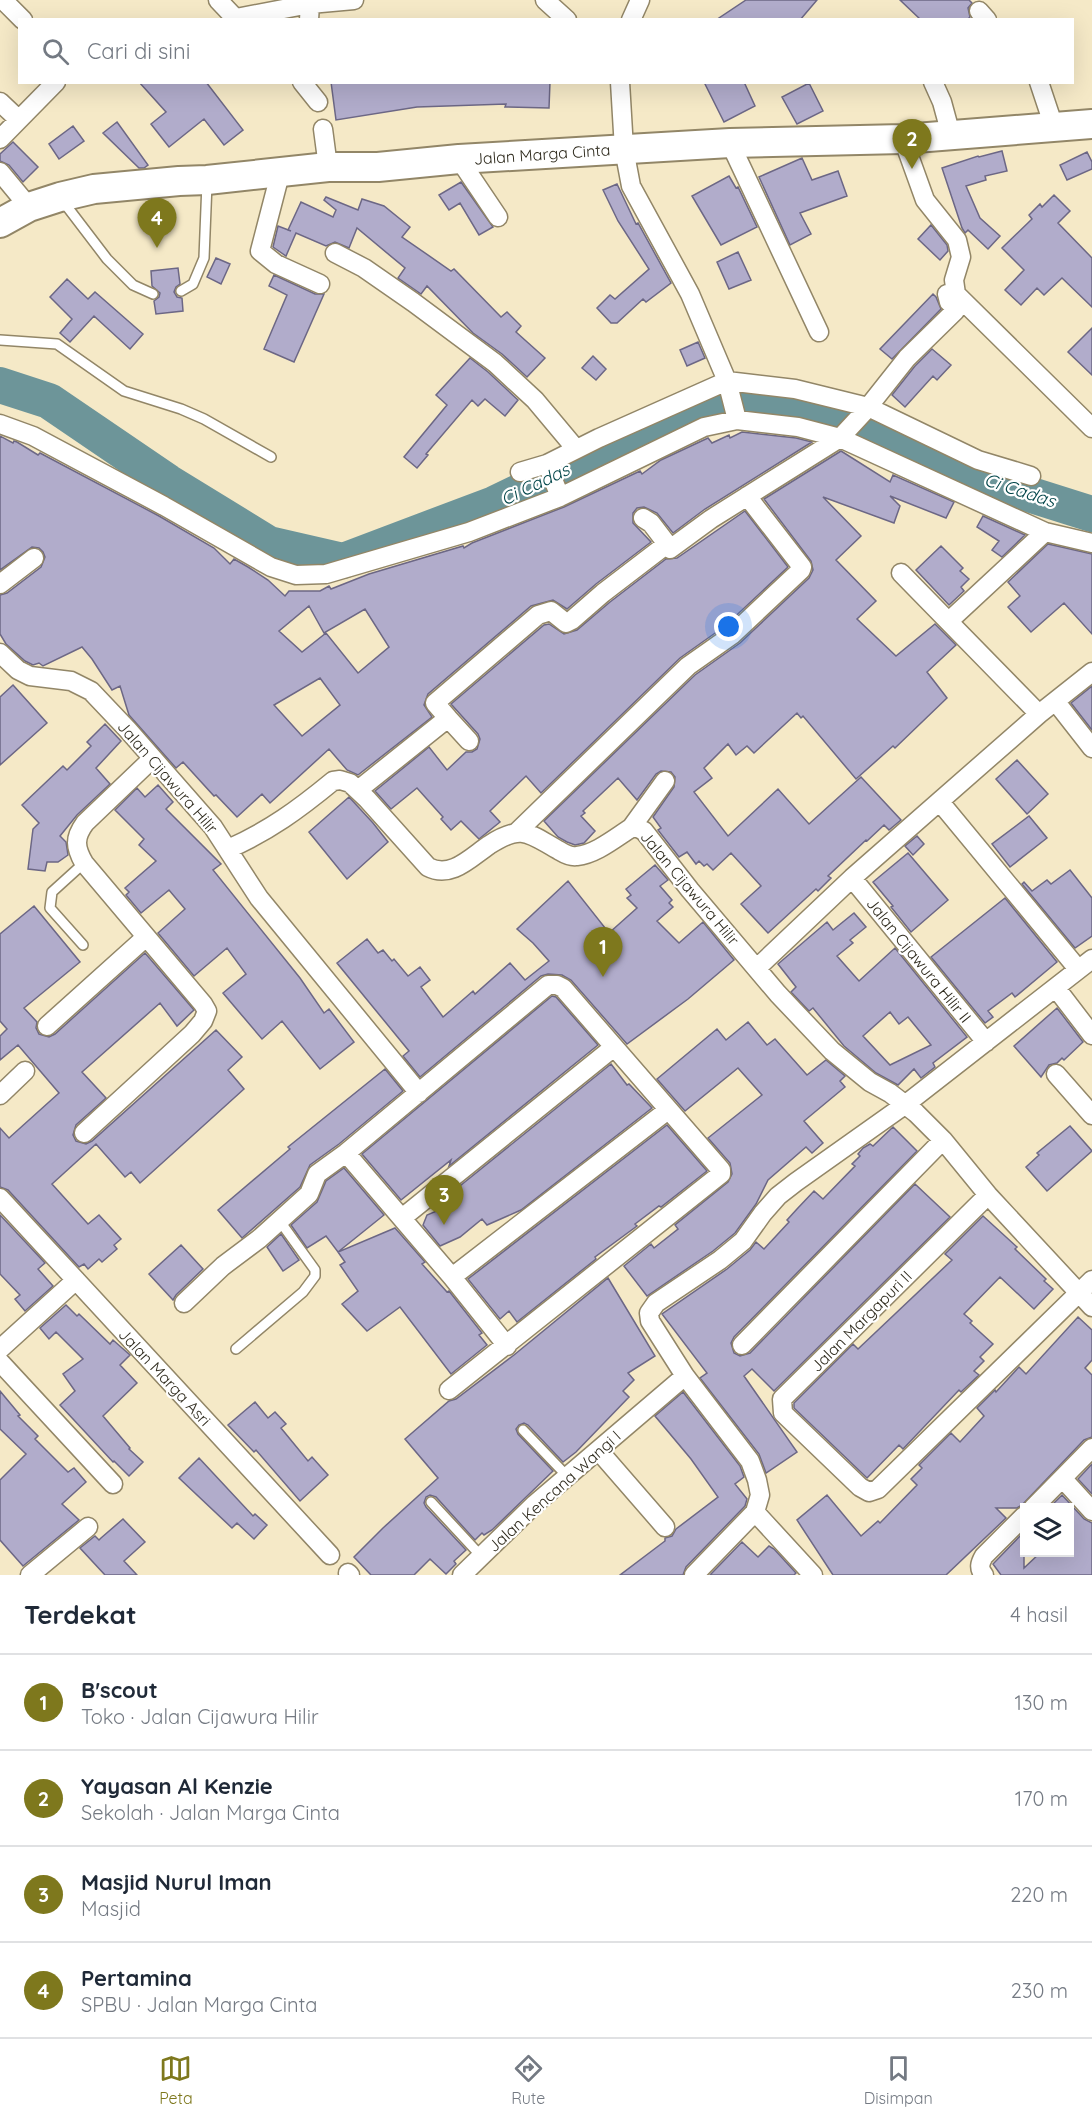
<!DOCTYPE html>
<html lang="id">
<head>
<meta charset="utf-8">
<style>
	:root { --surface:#fff; --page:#f6f6f7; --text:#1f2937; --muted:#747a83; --line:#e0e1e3; --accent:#7e781d }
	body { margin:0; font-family:Quicksand,sans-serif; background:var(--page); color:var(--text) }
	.controls { position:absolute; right:18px; bottom:18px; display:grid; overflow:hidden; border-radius:0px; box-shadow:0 6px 24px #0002 }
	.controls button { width:54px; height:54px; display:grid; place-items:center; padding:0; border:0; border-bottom:2px solid var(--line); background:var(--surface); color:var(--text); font:30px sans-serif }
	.you { position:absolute; left:729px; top:627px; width:21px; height:21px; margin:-15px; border:4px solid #fff; border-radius:50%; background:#1a73e8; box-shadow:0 0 0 9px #1a73e833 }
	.badge { display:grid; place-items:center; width:39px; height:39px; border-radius:50%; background:var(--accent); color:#fff; font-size:20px; font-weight:700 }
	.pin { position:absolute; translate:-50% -50px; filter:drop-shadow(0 2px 3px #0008) }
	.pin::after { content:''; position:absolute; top:32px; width:21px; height:18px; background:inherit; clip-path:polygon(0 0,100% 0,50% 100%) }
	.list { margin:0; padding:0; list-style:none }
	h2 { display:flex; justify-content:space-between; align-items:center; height:78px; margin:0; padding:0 24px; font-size:26px }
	h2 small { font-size:20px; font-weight:400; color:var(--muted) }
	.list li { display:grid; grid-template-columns:39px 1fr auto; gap:18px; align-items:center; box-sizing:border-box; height:96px; padding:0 24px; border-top:2px solid var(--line) }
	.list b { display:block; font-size:22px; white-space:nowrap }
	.list p { margin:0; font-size:20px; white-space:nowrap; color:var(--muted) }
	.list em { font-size:20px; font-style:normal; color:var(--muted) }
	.icon { flex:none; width:33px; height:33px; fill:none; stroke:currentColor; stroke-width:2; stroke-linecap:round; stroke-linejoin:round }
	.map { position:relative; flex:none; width:1092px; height:1575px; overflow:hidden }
	.search { position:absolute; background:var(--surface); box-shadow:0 6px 24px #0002; left:18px; right:18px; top:18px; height:66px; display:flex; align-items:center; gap:15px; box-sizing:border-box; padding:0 21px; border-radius:0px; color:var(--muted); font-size:22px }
	.sheet { height:462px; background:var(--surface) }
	nav { display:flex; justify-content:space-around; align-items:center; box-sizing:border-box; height:84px; border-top:2px solid var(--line); background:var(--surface); font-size:16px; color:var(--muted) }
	nav a { display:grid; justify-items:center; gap:3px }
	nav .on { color:var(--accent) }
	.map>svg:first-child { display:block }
</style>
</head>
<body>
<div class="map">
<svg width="1092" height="1575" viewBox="0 0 1092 1575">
	<rect width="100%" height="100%" fill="#f5e9c7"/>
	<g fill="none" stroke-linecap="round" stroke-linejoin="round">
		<path stroke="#6d9599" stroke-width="36" d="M0 385 49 401 168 482 269 544 343 561 494 504 641 433 739 392 863 430 1000 485 1092 514"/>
	</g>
	<path fill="#b1accb" stroke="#6c6785" stroke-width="1.5" fill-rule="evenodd" d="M746 0H817L800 20H716Z
		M900 0H969L972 3 968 8 970 17 967 20H921Z
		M139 82H206L243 130 224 145 204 119 169 147 151 124 166 112Z
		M331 82H550L549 108 505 107 506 104 417 107 336 120Z
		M704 82H744L755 106 724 122Z
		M809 83 823 111 797 124 782 97Z
		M117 122 148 165 144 168H139L103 133Z
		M73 126 84 141 59 159 49 144Z
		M13 142 38 167 23 182 9 165 0 161V154Z
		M1002 151 1007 171 985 176 986 180 966 186 980 218 1000 236 988 249 968 230 965 233 962 228 942 168 978 156 979 157Z
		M1087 152 1092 162V169L1067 180 1060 165Z
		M802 158 812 180 838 171 847 196 800 213 811 234 790 245 759 177Z
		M729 176 736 188 738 187 757 227 721 245 692 196Z
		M461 182 493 227 479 235 460 203 449 210 439 195Z
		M617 184 636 224 638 223 671 283 646 302 643 299 617 323H611L597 308 610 295 615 299 649 269 618 221 603 190Z
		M1054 195 1070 211 1058 223 1092 258V307L1062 278 1044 295 1037 288 1021 305 1005 290 1024 270 1002 248 1032 219 1029 215 1040 204 1042 207Z
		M326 197 358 210 362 199 384 206 410 227 402 237 451 271 454 269 501 317 507 312 521 326 516 332 545 358 527 377 502 354 473 333 427 286 421 294 398 278 405 268 357 228 349 248 335 242 326 246 296 233 286 256 273 247 278 226 291 231 288 230 301 202 333 217 336 210 324 200Z
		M931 225 947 245 948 251 940 260 918 239Z
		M738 252 751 280 729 289 717 262Z
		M216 258 230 264 221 284 207 277Z
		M178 268 180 284 176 287 174 292 177 297 182 298 183 311 156 314 154 301 159 297 160 293 152 286 151 271Z
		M274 275 315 294H324L294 362 264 349 287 295 269 286Z
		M67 279 88 299 95 292 143 334 130 349 94 316 70 342 60 333 72 319 50 297Z
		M933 294 936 297 941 309 892 359 880 349Z
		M1092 328V375L1068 352Z
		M698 342 705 358 687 366 680 350Z
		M932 349 951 365 937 380 933 376 905 407 892 395 915 366Z
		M593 356 606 369 596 380 582 368Z
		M470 358 488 372 518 400 505 416 485 399 478 406 472 400 426 454 428 455 417 468 404 457 447 405 436 395Z
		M742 432 796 438 812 442 705 509 673 533 657 513 644 507 637 508 633 513V523L651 542 596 584 567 609 553 600 531 606 428 694 424 705 432 717 358 775 347 770 329 749 270 803 262 794 237 817 216 795 214 796 183 762 176 768 129 715 120 686 112 690 92 659 82 647 43 666 39 663 33 665 25 661 6 644 0 634V595L7 593 41 567 45 557 43 552 39 548 32 547 0 570V436L13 443 14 441 17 442 38 455 40 453 159 516 214 548 230 564 234 559 248 567 268 580 285 596 289 591H320L329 586 331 589 369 574 463 546 464 548 472 543 564 507 640 471 642 474 661 460 708 438 712 443 729 435 730 438ZM309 606 324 633 365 609 389 647 358 673 326 633 302 652 279 631ZM320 678 340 705 302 736 274 705Z
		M841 451 890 482 893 475 954 502 946 518 890 496 900 506 894 523 823 497 861 536 836 560 876 601 857 619 896 656 935 624 956 645 927 672 947 698 895 748 893 746 856 779 803 716 801 718 797 713 754 753 747 746 736 755 728 744 704 768 712 778 694 792 728 836 778 789 809 824 861 777 901 820 889 830 884 825 867 841 866 840 828 876 831 878 818 891 816 889 768 933 741 904 761 886 731 853 713 870 707 864 704 866 699 861 696 864 687 852 679 857 658 830 661 828 653 817 674 787 675 777 671 772 661 771 656 774 637 800 618 778 583 811 585 813 581 816 595 831 584 843 575 845 567 842 558 837 544 821 695 675 740 643 809 578 813 570 811 561 764 499Z
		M745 511 788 567 725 626 680 658 541 793 526 776 490 811 500 822 479 839 461 821 451 830 441 819 443 817 417 788 391 809 375 791 429 747 447 770 466 752H472L477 749 480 739 478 734 451 704 544 625 549 624 564 634 577 630 610 602 666 559 677 558Z
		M983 516 1025 535 1002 557 992 550 999 541 977 527Z
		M1048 544 1092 554V634L1064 603 1031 632 1008 607 1020 596 1008 582Z
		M941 546 963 568 960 571 969 579 961 587 964 591 949 605 916 570Z
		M13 685 47 723 0 765V697Z
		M1092 686V730L1071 703Z
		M105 724 121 741 96 768 110 784 77 815 60 836 66 842 68 855 58 862H47L45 871 28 869 33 829 39 823 22 805 63 766 67 770 91 746 87 742Z
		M1017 760 1048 794 1027 814 996 779Z
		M158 785 173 802 166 809 221 864 213 870 300 978 324 1013 329 1009 354 1042 320 1069 282 1021 262 1039 223 993 246 974 227 948 194 976 158 933 185 909 169 890 141 913 126 895 129 892 125 888 156 861 139 845 144 839 115 810 137 788 145 797Z
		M349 797 373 823 388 842 347 879 309 832Z
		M1029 816 1047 838 1010 867 992 844Z
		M917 836 924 844 913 855 905 846Z
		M908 853 948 900 911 932 891 907 893 906 873 882Z
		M655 865 668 880 660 886 672 900 669 903 673 907 657 921 679 943 703 922 734 960 688 999 627 1044 571 980 562 975 548 974 541 976 420 1077 403 1056 409 1051 337 963 367 939 378 953 383 950 392 961 394 959 408 976 420 967 430 980 421 987 443 1017 473 991 475 994 510 963 525 980 549 961 533 943 517 929 568 881 609 933 637 908 627 898 631 895 626 889Z
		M1070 870 1092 898V936L1075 948 1022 884 1024 882 1032 891 1047 880 1051 884Z
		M1005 898 1057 962 1015 997 1012 993 988 1011 993 1017 985 1023 931 957Z
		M34 906 80 962 24 1008 37 1022 36 1028 39 1034 49 1037 55 1034 145 953 194 1010 177 1026 160 1003 82 1072 106 1098 76 1125 73 1135 76 1141 86 1144 92 1141 216 1030 242 1057 228 1070 244 1089 140 1183 131 1172 125 1177 96 1144 52 1184 88 1224 99 1215 121 1239 114 1245 117 1249 102 1262 99 1259 88 1269 84 1264 79 1267 8 1190 0 1187V1128L9 1138 59 1093 18 1045 0 1060V1036L7 1029 0 1021V934Z
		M854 913 866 927 850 940 853 943 837 956 859 981 895 948 967 1037 933 1063 935 1067 921 1078 914 1069 898 1085 876 1073 844 1046 813 1008 809 1011 791 992 796 987 778 964 827 922 833 930ZM890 1012 899 1024 908 1017 931 1045 890 1065 863 1036Z
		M552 996 556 997 598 1045 449 1166 451 1160 401 1200 362 1154Z
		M1057 1008 1083 1042 1064 1060 1062 1058 1057 1063 1049 1065 1041 1077 1014 1046Z
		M748 1022 767 1045 775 1039 807 1075 826 1060 845 1076 840 1081 845 1087 804 1121 823 1143 812 1153 806 1147 768 1180 756 1204 735 1233 713 1251 647 1296 624 1266 651 1244 654 1248 678 1229 675 1225 728 1182 732 1174 730 1163 708 1138 762 1095 738 1068 685 1111 657 1079 717 1029 726 1040Z
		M611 1064 627 1085 629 1084 652 1108 521 1210 487 1225 482 1219 460 1237 440 1246 423 1225 427 1215 451 1205 445 1198Z
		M385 1069 403 1091 339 1144 310 1165 300 1187 242 1238 218 1210 290 1149 288 1147Z
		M667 1125 707 1171 661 1207 659 1206 635 1224 637 1226 595 1257 596 1259 517 1322 509 1311 500 1319 468 1279Z
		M1070 1126 1092 1151 1047 1191 1026 1167 1039 1155 1037 1153Z
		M893 1127 917 1151 734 1337 731 1343 734 1353 740 1356 750 1353 915 1184 950 1217 774 1391 752 1369 744 1376 797 1452 766 1473 759 1454 700 1378 707 1373 662 1314 727 1269 750 1250 756 1242 764 1249 789 1222 787 1220 797 1209 814 1191 823 1199 855 1166 852 1164 860 1156 858 1154 863 1148 870 1144 873 1146Z
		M344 1168 384 1215 338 1252 326 1236 307 1248 291 1225 317 1202 326 1181Z
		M0 1215 45 1263 38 1269 53 1286 25 1311 15 1299 20 1295 0 1274Z
		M983 1216 1017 1247 1015 1249 1046 1279 1044 1281 1053 1289 1034 1309 1000 1277 964 1314 972 1321 970 1323 993 1344 980 1357 984 1361 974 1371 979 1375 961 1392 959 1390 903 1449 899 1445 867 1478 794 1408V1403L853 1344 858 1349 952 1260 945 1254Z
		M395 1228 425 1262 422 1264 447 1292 449 1291 482 1333 479 1335 487 1345 451 1374 400 1307 367 1331 342 1304 358 1291 340 1265 345 1262 338 1252Z
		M281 1234 299 1260 283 1271 267 1247Z
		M181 1245 203 1269 176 1295 173 1300 149 1274Z
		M608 1278 655 1356 628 1373 634 1380 623 1391 629 1397 576 1452 563 1462 528 1425 524 1423 519 1425 516 1429 518 1434 553 1471 492 1530 484 1535 482 1533 475 1540 436 1497 430 1495 426 1497 424 1503 426 1507 466 1550 454 1561 456 1564 446 1574 430 1559 414 1575H371L354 1557 383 1528 438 1478 405 1439 449 1401 456 1399 514 1355Z
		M66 1305 77 1316 79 1314 110 1344 113 1340 130 1355 120 1365 137 1383 103 1416 130 1448 129 1449 143 1462 129 1476 114 1461 113 1462 60 1405 75 1391 63 1374 83 1359 56 1332 49 1339 40 1328Z
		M1078 1317 1092 1330V1360L1085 1368 1092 1375V1437L1084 1440 1022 1505 1017 1508H996L1006 1518 946 1575H833L797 1520 827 1495 861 1536 878 1521 880 1523 917 1485 911 1479 922 1468 919 1465 951 1433 960 1442 984 1416 977 1408 995 1390 996 1392 1019 1367 1026 1374Z
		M0 1391 20 1415 18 1416 38 1436 35 1439 68 1472 74 1468 86 1482 62 1504 79 1520 23 1566 0 1540V1480L26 1454 0 1429Z
		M683 1392 740 1466 744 1477 735 1484 747 1499 745 1506 686 1567 683 1575H620L665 1541V1538L672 1536 676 1529 718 1497 691 1459 655 1416Z
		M255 1402 268 1418 275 1412 286 1424 281 1428 308 1461 312 1457 328 1475 300 1501 256 1450 254 1452 228 1425Z
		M199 1458 253 1516 255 1514 267 1525 254 1539 237 1523 232 1528 179 1478Z
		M1092 1464V1494L1078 1479Z
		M1062 1495 1084 1519 1092 1523V1575H1001L993 1564 1021 1535 1024 1539V1568L1041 1552H1070V1508H1049Z
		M123 1519 145 1542 124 1561 137 1575H105L80 1548 95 1536 99 1540 101 1538Z
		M742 1542 758 1557 769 1546 774 1549 796 1573 794 1575H710Z"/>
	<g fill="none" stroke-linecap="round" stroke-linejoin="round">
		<defs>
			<path id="lane" d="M62 200 107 259 133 285 153 294
				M181 291 193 284 204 258 207 183
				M0 340 57 344 124 391 181 409 204 419 271 457
				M83 945 50 908 52 892 84 863
				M236 1349 303 1292 315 1276V1270L279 1220
				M523 1430 568 1477
				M431 1502 481 1556"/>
			<path id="street" d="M3 0 23 20
				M218 0 237 20
				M545 0 567 20
				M310 4 354 0
				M979 11 987 20
				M236 18 310 4 309 20
				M631 20 640 0
				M302 82 318 102
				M620 82 624 149 631 186 690 294 727 381 737 420
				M933 82 942 102 951 135
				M1039 82 1054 127
				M0 102 18 119
				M323 129 328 167
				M0 139 56 82
				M903 139 925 200 957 240 961 257 954 280 956 294 1092 428
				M730 143 819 332
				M459 159 498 217
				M0 172 29 207
				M280 174 260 251 276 264 320 284
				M335 253 364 268 413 302 495 363 535 400 576 449
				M0 424 33 436 164 506 271 567 296 575 326 574 469 532 560 497 704 427 737 420 798 427 840 438 1045 532 1092 543
				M547 464 560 497
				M520 472 547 464 599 438 727 381 795 389 868 407 978 460 1031 476
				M643 518 651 523 667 544
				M901 573 1039 714
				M0 584 34 558
				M949 621 1045 532
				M0 653 18 670 30 676 71 681 91 691 128 730 213 827 259 898 419 1093
				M1056 702 1092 748
				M448 718 469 741
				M358 790 448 718 435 703 538 615 551 611 566 623 572 620 603 593 667 544 670 549 711 519 840 438 865 411 907 358 955 311 956 309 949 302 947 294
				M940 802 1078 969
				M631 828 665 781
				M516 833 688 666 732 635 801 570 802 567 747 496
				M228 849C269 831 299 809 333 781L340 780 350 783 367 799 428 867C451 879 470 858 489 845 523 823 529 834 560 851 565 854 572 857 577 856 596 854 615 838 631 828H638L644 831 690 890 778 994 832 1051 870 1082 890 1093 916 1113 943 1140 988 1195 1092 1307
				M852 878 986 1042
				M757 968 852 878 1039 714 1092 672
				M1056 988 1092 1035
				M47 1026 146 937
				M1056 1074 1092 1115
				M0 1095 25 1071
				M84 1133 192 1034 203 1021 207 1011 203 1004 84 863C75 847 74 838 85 823L152 759
				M346 1153 452 1277 507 1346
				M988 1195 782 1399 783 1413 860 1487 869 1492 878 1489 1092 1280
				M0 1198 330 1555
				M402 1218 614 1047
				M452 1277 668 1110
				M184 1303 223 1266 259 1239 309 1194 317 1174 346 1153 548 985H557L563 988 721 1170V1174L449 1390
				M742 1345 943 1140
				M0 1349 76 1280
				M0 1362 113 1484
				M599 1451 665 1527
				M1063 1479 1092 1511
				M1033 1508 1092 1448
				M755 1512 813 1575
				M348 1573 350 1575
				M30 1575 88 1527
				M462 1575 535 1504 685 1376
				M694 1575 755 1512 760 1495 757 1480 750 1461 685 1376 650 1321 649 1313 656 1303 720 1260 743 1241 763 1213 778 1196 796 1182 906 1104 1092 959
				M984 1575C978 1568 980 1563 984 1556L1024 1516"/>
			<path id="primary" d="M0 223 29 207 60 197 94 189 179 181 207 180 328 167H378L459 159 730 143 903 139 1092 124"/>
		</defs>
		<use href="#lane" stroke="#928667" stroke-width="12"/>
		<use href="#street" stroke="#928667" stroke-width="21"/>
		<use href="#primary" stroke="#928667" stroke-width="32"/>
		<use href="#lane" stroke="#fff" stroke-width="9"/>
		<use href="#street" stroke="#fff" stroke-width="18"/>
		<use href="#primary" stroke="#fff" stroke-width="28"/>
	</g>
	<g text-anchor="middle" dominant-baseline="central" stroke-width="4.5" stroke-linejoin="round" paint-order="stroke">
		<g font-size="16" fill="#2f2b1e" stroke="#fff">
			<text transform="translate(542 154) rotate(-4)">Jalan Marga Cinta</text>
			<text transform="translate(168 777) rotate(49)">Jalan Cijawura Hilir</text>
			<text transform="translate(690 888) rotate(50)">Jalan Cijawura Hilir</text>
			<text transform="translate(919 960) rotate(51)">Jalan Cijawura Hilir II</text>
			<text transform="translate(861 1321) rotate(-45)">Jalan Margapuri II</text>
			<text transform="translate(165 1377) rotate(47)">Jalan Marga Asri</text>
			<text transform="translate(554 1491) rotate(-42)">Jalan Kencana Wangi I</text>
		</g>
		<g font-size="18" font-style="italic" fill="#03464a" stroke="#fff">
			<text transform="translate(535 484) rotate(-26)">Ci Cadas</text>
			<text transform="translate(1020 490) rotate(18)">Ci Cadas</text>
		</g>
	</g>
</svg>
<div class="controls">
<button><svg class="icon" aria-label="layers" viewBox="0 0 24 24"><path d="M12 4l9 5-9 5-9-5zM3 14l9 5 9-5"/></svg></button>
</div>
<div class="you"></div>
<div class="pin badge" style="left:603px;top:977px">1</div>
<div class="pin badge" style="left:912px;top:169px">2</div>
<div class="pin badge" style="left:444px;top:1225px">3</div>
<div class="pin badge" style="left:157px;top:248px">4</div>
<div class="search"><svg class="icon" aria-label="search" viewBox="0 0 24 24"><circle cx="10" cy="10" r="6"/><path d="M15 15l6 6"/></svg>Cari di sini</div>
</div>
<section class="sheet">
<h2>Terdekat<small>4 hasil</small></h2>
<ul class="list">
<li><span class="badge">1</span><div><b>B'scout</b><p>Toko · Jalan Cijawura Hilir</p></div><em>130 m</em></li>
<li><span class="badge">2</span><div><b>Yayasan Al Kenzie</b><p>Sekolah · Jalan Marga Cinta</p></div><em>170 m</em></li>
<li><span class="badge">3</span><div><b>Masjid Nurul Iman</b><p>Masjid</p></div><em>220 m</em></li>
<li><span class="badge">4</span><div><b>Pertamina</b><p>SPBU · Jalan Marga Cinta</p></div><em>230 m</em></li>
</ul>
</section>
<nav>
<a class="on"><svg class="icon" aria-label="map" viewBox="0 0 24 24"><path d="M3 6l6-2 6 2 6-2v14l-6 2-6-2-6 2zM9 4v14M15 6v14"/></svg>Peta</a>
<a><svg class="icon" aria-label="directions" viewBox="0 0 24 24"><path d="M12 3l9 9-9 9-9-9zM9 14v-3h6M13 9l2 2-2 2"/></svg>Rute</a>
<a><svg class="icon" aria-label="saved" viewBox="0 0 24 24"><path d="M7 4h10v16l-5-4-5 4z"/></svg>Disimpan</a>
</nav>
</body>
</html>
